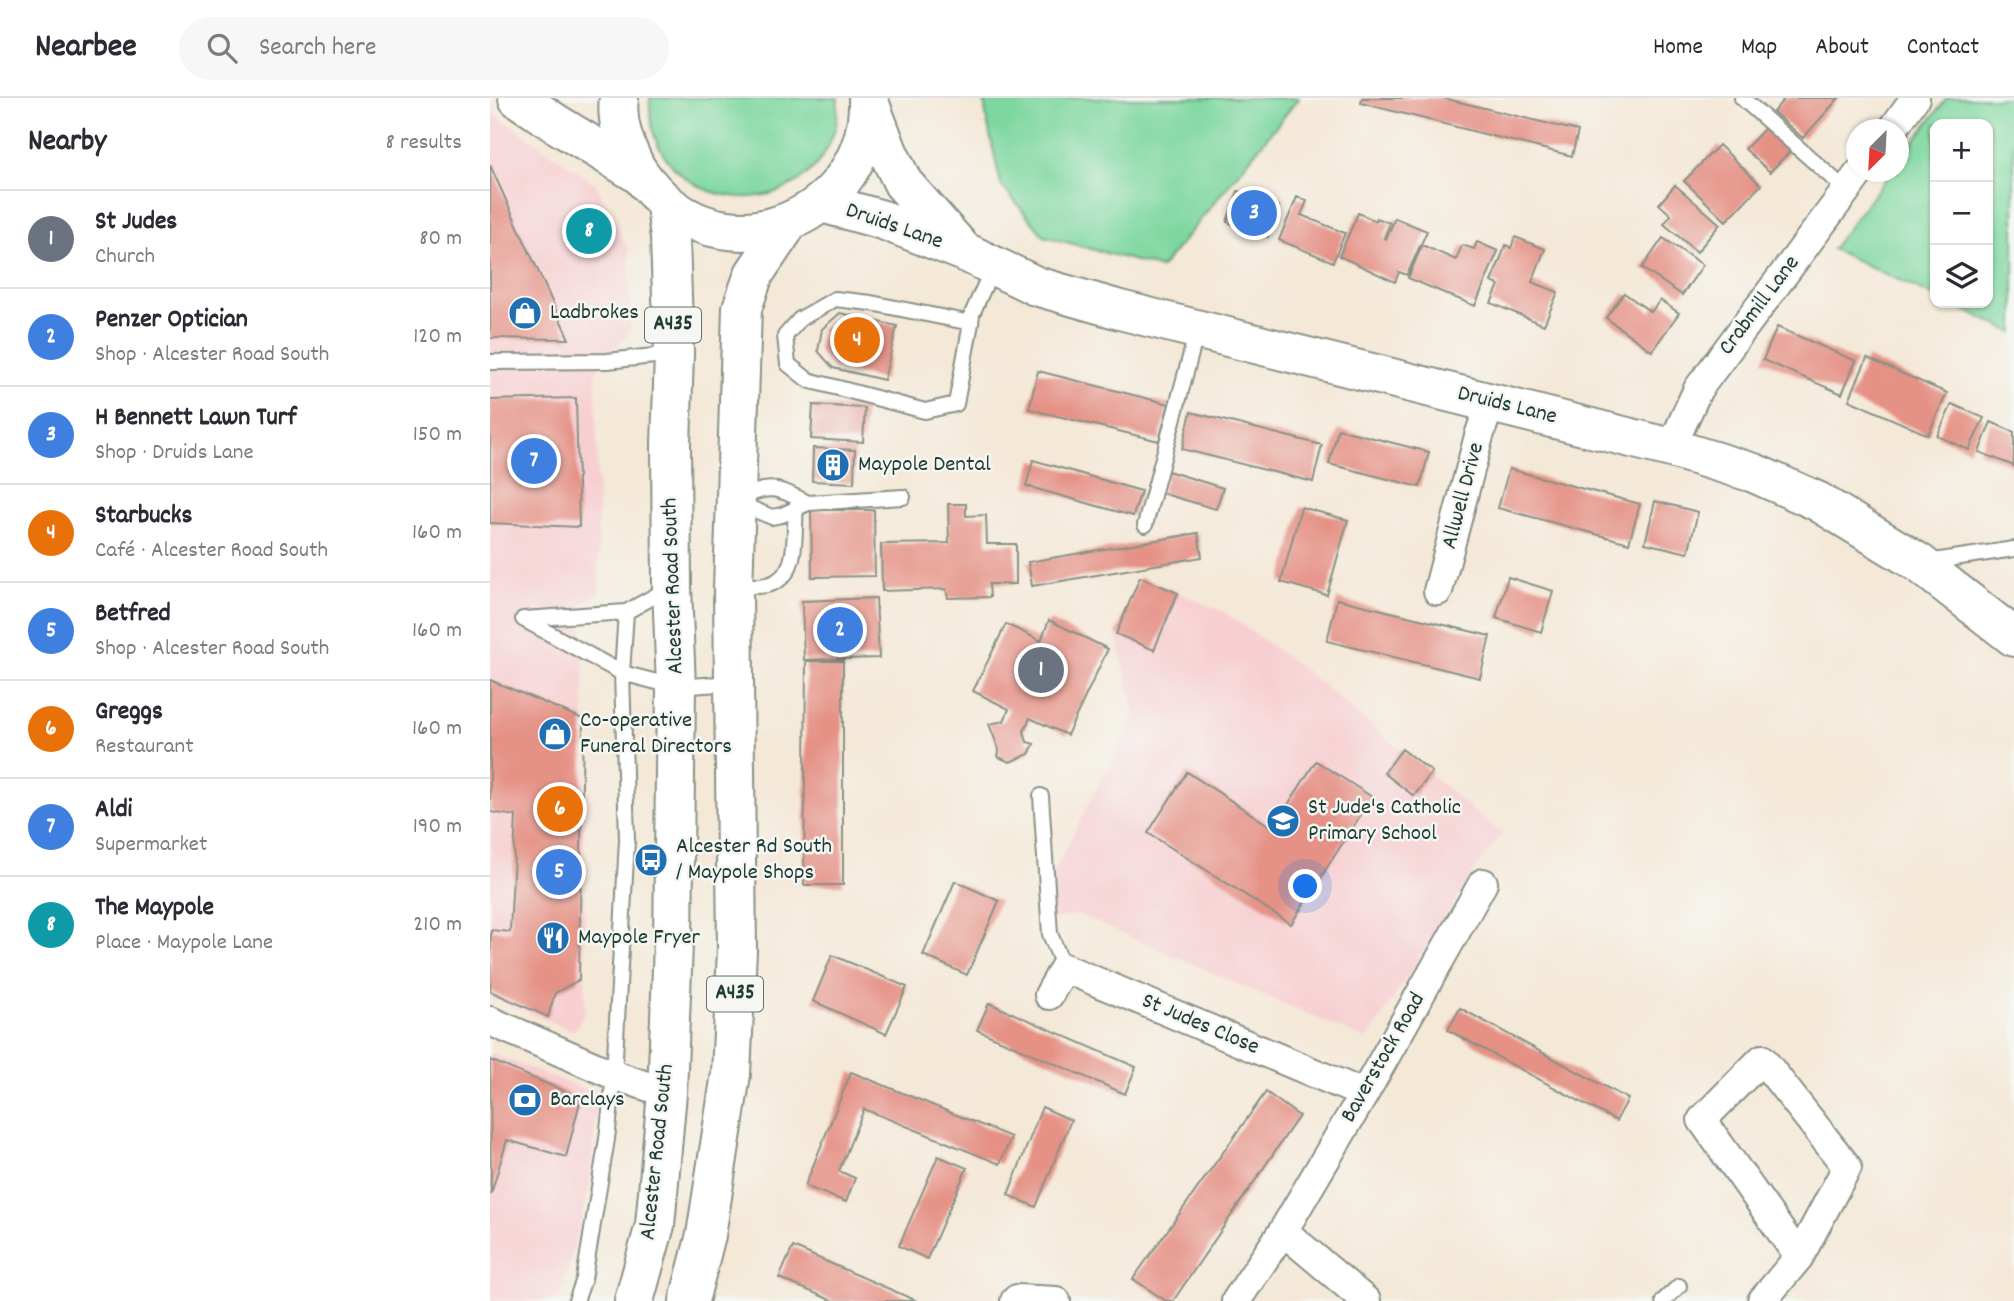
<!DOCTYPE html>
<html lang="en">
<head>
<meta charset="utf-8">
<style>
	:root { --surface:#fff; --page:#f7f7f7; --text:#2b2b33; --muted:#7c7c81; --line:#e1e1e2; --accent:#1f6fb2 }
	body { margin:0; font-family:Dekko,sans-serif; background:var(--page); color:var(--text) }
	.controls { position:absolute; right:21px; top:21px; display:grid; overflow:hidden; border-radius:14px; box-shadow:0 2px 5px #0004 }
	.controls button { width:63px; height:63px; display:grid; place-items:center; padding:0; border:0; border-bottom:2px solid var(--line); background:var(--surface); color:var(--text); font:35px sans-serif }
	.compass { position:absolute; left:1356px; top:21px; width:63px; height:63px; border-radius:50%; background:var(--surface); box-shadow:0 2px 5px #0004; rotate:204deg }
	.you { position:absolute; left:816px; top:789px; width:24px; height:24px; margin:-18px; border:5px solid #fff; border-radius:50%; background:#1a73e8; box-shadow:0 0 0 10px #1a73e833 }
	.badge { display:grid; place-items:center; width:46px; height:46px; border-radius:50%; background:var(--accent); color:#fff; font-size:23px; font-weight:700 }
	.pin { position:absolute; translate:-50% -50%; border:4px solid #fff; box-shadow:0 2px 7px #0006 }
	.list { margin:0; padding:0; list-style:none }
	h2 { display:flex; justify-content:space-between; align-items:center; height:91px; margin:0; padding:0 28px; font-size:30px }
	h2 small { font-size:23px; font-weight:400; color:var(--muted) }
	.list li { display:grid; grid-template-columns:46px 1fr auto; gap:21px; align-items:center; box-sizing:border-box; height:98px; padding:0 28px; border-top:2px solid var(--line) }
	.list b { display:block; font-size:26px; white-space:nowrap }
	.list p { margin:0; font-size:23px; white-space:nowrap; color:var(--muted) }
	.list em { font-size:23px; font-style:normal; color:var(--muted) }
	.icon { flex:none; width:38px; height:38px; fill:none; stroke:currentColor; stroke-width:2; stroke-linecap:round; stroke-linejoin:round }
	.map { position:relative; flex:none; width:1524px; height:1203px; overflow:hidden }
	header { display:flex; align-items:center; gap:42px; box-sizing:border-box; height:98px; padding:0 35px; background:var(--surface); border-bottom:2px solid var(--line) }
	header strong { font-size:33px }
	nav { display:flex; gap:38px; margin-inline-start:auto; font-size:24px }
	.search { width:490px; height:63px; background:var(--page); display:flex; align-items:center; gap:18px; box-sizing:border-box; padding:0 24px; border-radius:38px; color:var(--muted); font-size:26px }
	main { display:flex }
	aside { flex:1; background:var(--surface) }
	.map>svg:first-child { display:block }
</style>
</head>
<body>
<header>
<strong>Nearbee</strong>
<div class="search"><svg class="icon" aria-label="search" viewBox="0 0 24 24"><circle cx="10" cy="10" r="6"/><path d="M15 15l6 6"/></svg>Search here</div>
<nav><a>Home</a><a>Map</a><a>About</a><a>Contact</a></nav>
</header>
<main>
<aside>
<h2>Nearby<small>8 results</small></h2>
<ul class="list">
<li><span class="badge" style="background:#6b7280">1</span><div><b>St Judes</b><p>Church</p></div><em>80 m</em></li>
<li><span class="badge" style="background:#3f7fe0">2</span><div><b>Penzer Optician</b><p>Shop · Alcester Road South</p></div><em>120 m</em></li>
<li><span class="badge" style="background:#3f7fe0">3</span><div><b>H Bennett Lawn Turf</b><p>Shop · Druids Lane</p></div><em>150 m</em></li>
<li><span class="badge" style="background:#e8710a">4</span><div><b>Starbucks</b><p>Café · Alcester Road South</p></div><em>160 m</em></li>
<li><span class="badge" style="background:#3f7fe0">5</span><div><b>Betfred</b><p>Shop · Alcester Road South</p></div><em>160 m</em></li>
<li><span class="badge" style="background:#e8710a">6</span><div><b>Greggs</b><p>Restaurant</p></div><em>160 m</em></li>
<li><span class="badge" style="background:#3f7fe0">7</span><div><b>Aldi</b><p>Supermarket</p></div><em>190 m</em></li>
<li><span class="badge" style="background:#0f9aa8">8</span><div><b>The Maypole</b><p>Place · Maypole Lane</p></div><em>210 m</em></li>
</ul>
</aside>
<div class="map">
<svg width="1524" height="1203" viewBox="0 0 1524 1203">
	<rect width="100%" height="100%" fill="#f6f6f2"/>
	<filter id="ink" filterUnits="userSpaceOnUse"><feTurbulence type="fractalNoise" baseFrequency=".0143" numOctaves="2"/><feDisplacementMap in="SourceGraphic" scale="14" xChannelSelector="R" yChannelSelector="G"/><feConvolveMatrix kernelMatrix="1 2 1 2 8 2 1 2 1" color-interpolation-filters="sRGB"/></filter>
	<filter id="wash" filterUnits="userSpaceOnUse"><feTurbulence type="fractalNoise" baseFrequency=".00686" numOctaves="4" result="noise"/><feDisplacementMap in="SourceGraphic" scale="28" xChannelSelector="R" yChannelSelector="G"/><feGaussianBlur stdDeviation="1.57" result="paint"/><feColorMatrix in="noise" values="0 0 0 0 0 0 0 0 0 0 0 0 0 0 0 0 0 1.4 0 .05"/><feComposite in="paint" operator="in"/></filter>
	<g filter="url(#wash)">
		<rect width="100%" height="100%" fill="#f4e8d7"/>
		<path fill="#f7cfd2" d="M0 13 106 86 139 153 141 231 106 273 109 495 91 507 94 561 95 914 84 933 0 899Z
			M650 479 734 514 812 570 1012 736 992 761 877 942 590 817 544 823 566 770 645 615 626 536Z
			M0 955 107 996 100 1088 70 1203H0Z"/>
		<path fill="#7dd79e" stroke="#4e8a69" stroke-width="2" d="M160 0H348C347 9 348 18 346 27 317 139 153 113 160 0Z
			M494 0H809L671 170 554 138 511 87 496 18Z
			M1457 0H1524V235L1459 205H1498V26H1445V199L1342 151 1401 74H1408L1409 63Z"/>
		<g id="blocks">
			<path fill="#e59185" d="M872 0H953L1088 33 1082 58 871 5Z
				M1295 0H1349L1313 40 1283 14Z
				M1277 28 1302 51 1280 74 1255 51Z
				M1229 47 1271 87 1236 123 1194 83Z
				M0 67 79 241 0 240Z
				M1185 87 1230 126 1207 154 1174 126 1181 117 1169 106Z
				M748 93 789 108 778 139 737 124Z
				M807 99 817 103 811 117 855 135 843 164 789 142Z
				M868 115 886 123 887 120 900 125 894 140 896 141 905 120 937 133 917 177 909 174 905 184 849 158Z
				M1025 139 1055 151 1042 184 1068 194 1054 227 1001 205 1009 187 1001 184 1016 147 1021 150Z
				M1173 140 1213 167 1192 197 1152 170Z
				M987 144 1008 153 985 208 918 180 932 147 966 162 972 147 984 151Z
				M1134 195 1161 214 1170 202 1189 215 1162 253 1116 220Z
				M350 215 407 228 394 282 343 270 328 253 332 231Z
				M1287 229 1366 263 1352 296 1273 262Z
				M1377 260 1457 295 1438 337 1359 302Z
				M548 273 679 306 669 343 539 311Z
				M86 300 89 429 0 425V302Z
				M1462 306 1494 320 1479 352 1447 338Z
				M323 307 375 310 373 344 321 341Z
				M701 314 832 347 823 384 692 351Z
				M1501 324 1524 334V368L1489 354Z
				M848 331 939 354 930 389 839 366Z
				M323 350 365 352 364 385 322 383Z
				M543 362 651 393 643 418 536 388Z
				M1019 371 1150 406 1139 445 1008 410Z
				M678 373 733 390 726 411 671 395Z
				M1165 403 1208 414 1198 455 1155 445Z
				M458 406H476V418L496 417 497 446H526V486H499L500 499 458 500 456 491 392 493 391 446 459 445Z
				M811 409 858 422 837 497 791 484Z
				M321 412H384L385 478 322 479Z
				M708 435 712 459 542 488 538 464Z
				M650 479 688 495 664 552 626 536Z
				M1018 479 1063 493 1051 534 1006 520Z
				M386 500 389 560 314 562 312 503Z
				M847 501 1000 538 990 580 837 543Z
				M559 522 618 551 577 637 540 620 534 633 537 644 544 646 539 656 520 664 508 659 509 652 499 626 514 623 519 611 483 593 516 526 551 543Z
				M316 563H353V787H314Z
				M0 582 93 621 89 882 65 895 58 919 0 893 1 832 20 834 26 718 0 714Z
				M912 651 942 674 924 698 894 675Z
				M826 663 882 699 801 826 658 735 697 674 783 730Z
				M465 783 509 803 477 877 433 857Z
				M342 857 417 889 396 936 323 903Z
				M499 905 646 969 635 996 487 932Z
				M970 910 1138 1001 1126 1023 958 932Z
				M0 962 91 1000 76 1059 17 1042 1 1096Z
				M361 974 521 1039 510 1066 374 1011 349 1073 365 1080 356 1104 315 1088Z
				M776 994 809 1018 683 1203H676L643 1181Z
				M552 1009 581 1022 546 1109 518 1097Z
				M448 1058 477 1070 437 1161 409 1148Z
				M303 1149 427 1203H343L289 1180Z"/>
		</g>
	</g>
	<g filter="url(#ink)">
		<use href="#blocks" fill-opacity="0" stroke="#8a9286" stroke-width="2"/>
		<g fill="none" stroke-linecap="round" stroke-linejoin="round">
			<defs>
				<path id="lane" d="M1252 0 1356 92
					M481 225 381 205 345 201 310 221 295 238 298 266 318 282 435 313 466 306 481 225 482 216 503 169
					M0 264 117 263 183 256
					M249 402C279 384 290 391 318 405
					M250 406 282 419 292 417 318 405 413 399
					M655 427 707 233
					M1437 464 1524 451
					M243 487C254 488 266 489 277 487 311 479 303 436 306 409
					M33 521 132 575 186 589 243 585
					M34 521 136 514 179 490
					M551 698 560 836 574 870
					M86 1203 94 1181 117 1041 124 977 137 742 132 575 136 514
					M1173 1203 1189 1188"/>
				<path id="street" d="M1402 32 1425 0
					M1181 350 1208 291 1370 74
					M948 493 989 338 1001 303
					M559 897 574 870 874 996
					M0 923 124 977 177 995
					M793 1133 874 996 993 785
					M525 1203 527 1201 566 1203
					M746 1203 793 1133 876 1203
					M1272 1203 1309 1159 1357 1069 1272 961 1212 1022 1309 1159"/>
				<path id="secondary" d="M28 0 65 25 147 75
					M379 4 398 54 413 85 469 148
					M332 105 393 122 475 154 546 188 630 212 1181 350 1264 375 1327 403 1429 465 1524 539"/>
				<path id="highway" d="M129 0C126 21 133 43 142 62 147 74 154 82 163 92 242 180 382 115 378 0
					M144 1203 165 1127 177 995 183 846 186 589 182 489 181 347 184 256 180 140 176 107
					M199 1203 216 1137 241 976 247 852 243 492 252 210 264 176 299 124"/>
			</defs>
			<use href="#lane" stroke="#8a9286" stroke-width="18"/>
			<use href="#street" stroke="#8a9286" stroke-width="32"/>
			<use href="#secondary" stroke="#8a9286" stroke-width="42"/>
			<use href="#highway" stroke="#8a9286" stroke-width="42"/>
			<use href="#lane" stroke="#fff" stroke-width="14"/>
			<use href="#street" stroke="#fff" stroke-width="28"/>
			<use href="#secondary" stroke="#fff" stroke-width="38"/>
			<use href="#highway" stroke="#fff" stroke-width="38"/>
		</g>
	</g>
	<defs>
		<symbol id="shop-disc" viewBox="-11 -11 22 22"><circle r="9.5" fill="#1f6fb2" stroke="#f6f6f2"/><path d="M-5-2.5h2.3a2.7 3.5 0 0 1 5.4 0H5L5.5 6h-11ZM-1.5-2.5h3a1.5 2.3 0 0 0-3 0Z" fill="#fff"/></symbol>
		<symbol id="building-disc" viewBox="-11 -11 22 22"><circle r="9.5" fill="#1f6fb2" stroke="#f6f6f2"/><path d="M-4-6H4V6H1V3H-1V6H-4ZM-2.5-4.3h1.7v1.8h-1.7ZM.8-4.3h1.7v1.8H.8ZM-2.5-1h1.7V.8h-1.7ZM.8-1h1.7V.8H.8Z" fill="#fff"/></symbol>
		<symbol id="school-disc" viewBox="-11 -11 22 22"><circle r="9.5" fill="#1f6fb2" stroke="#f6f6f2"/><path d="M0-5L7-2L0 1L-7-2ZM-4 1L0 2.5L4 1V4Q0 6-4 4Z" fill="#fff"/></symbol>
		<symbol id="bus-disc" viewBox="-11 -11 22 22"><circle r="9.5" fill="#1f6fb2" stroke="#f6f6f2"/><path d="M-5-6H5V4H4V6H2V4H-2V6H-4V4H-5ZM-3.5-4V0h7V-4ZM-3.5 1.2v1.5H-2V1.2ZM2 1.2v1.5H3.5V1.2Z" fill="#fff"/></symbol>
		<symbol id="restaurant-disc" viewBox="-11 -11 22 22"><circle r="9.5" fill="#1f6fb2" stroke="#f6f6f2"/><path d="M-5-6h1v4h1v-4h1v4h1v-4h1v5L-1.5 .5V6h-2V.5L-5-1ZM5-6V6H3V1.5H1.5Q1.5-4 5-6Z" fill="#fff"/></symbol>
		<symbol id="bank-disc" viewBox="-11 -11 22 22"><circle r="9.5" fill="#1f6fb2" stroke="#f6f6f2"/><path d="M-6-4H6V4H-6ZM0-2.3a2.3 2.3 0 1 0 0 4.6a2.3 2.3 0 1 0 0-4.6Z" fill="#fff"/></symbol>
	</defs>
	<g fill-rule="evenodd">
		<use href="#shop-disc" x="16" y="196" width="38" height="38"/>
		<use href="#building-disc" x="324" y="348" width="38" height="38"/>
		<use href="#shop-disc" x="46" y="617" width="38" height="38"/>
		<use href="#school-disc" x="774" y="704" width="38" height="38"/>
		<use href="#bus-disc" x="142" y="743" width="38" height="38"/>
		<use href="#restaurant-disc" x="44" y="821" width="38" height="38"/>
		<use href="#bank-disc" x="16" y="983" width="38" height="38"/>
	</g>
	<g text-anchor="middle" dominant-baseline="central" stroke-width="5" stroke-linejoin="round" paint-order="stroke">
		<g fill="#f6f6f2" stroke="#60746d" stroke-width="2">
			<rect x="155" y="209.5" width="56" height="35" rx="5"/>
			<rect x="217" y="878.5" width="56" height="35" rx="5"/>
		</g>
		<g font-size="21" font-weight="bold" fill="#1f3d34">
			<text x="183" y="227">A435</text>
			<text x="245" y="896">A435</text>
		</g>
		<g font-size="23" fill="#1f3d34" stroke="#f6f6f2">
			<text transform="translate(404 129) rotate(19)">Druids Lane</text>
			<text transform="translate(1270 208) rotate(-53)">Crabmill Lane</text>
			<text transform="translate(1017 308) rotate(14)">Druids Lane</text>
			<text transform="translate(974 398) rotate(-75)">Allwell Drive</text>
			<text transform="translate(184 488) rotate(-92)">Alcester Road South</text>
			<text transform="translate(710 927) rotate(23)">St Judes Close</text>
			<text transform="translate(894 960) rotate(-60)">Baverstock Road</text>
			<text transform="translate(168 1054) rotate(-84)">Alcester Road South</text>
		</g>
		<g font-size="23" fill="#1f3d34" stroke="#f6f6f2" text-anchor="start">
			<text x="60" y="215">Ladbrokes</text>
			<text x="368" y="367">Maypole Dental</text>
			<text x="90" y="623">Co-operative<tspan x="90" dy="26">Funeral Directors</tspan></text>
			<text x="818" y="710">St Jude's Catholic<tspan x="818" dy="26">Primary School</tspan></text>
			<text x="186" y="749">Alcester Rd South<tspan x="186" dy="26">/ Maypole Shops</tspan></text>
			<text x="88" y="840">Maypole Fryer</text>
			<text x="60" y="1002">Barclays</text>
		</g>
	</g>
</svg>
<div class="controls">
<button>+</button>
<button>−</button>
<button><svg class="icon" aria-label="layers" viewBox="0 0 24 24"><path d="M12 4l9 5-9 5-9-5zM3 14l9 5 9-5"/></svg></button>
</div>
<svg class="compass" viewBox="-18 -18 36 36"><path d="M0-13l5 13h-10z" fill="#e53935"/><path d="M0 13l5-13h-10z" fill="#7c7c81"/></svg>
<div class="you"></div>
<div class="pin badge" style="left:551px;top:572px;background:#6b7280">1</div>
<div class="pin badge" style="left:350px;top:532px;background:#3f7fe0">2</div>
<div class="pin badge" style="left:764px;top:115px;background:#3f7fe0">3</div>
<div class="pin badge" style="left:367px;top:242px;background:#e8710a">4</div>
<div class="pin badge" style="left:69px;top:774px;background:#3f7fe0">5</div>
<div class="pin badge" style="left:70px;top:711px;background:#e8710a">6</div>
<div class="pin badge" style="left:44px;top:363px;background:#3f7fe0">7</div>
<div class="pin badge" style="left:99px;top:133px;background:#0f9aa8">8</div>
</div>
</main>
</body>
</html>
